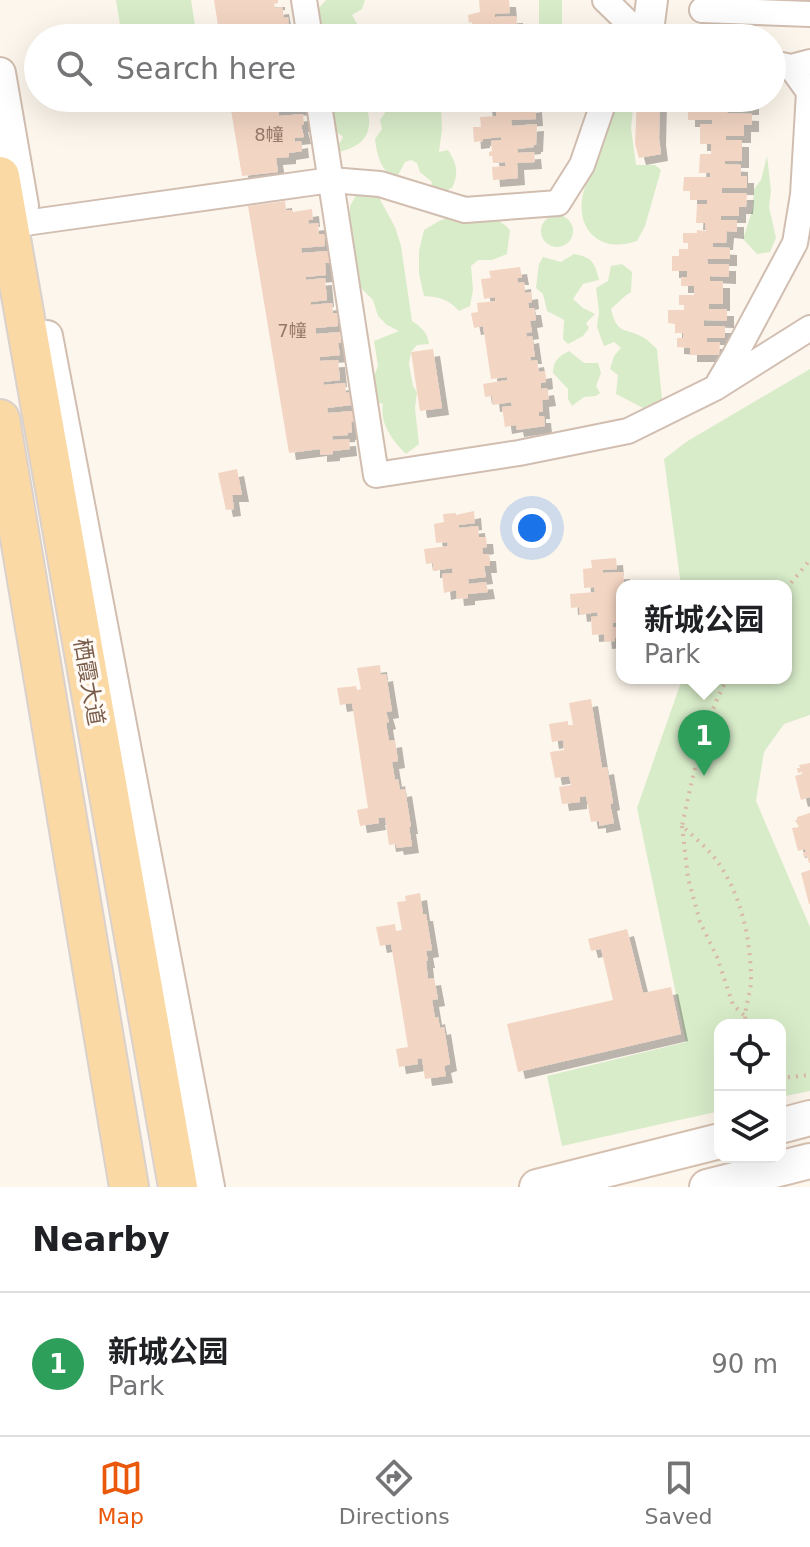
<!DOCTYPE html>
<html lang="en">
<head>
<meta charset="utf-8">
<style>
	:root { --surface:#fff; --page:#f6f6f6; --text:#202124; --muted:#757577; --line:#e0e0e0; --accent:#ea580c }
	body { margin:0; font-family:"DejaVu Sans","Noto Sans SC",sans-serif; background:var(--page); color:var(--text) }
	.controls { position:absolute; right:24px; bottom:24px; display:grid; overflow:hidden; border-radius:16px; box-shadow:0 8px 32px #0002 }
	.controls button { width:72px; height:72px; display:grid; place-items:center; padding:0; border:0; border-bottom:2px solid var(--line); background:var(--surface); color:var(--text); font:40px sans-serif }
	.you { position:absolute; left:532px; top:528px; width:28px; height:28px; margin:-20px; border:6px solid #fff; border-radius:50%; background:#1a73e8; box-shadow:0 0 0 12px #1a73e833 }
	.badge { display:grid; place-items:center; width:52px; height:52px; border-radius:50%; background:var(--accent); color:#fff; font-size:26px; font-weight:700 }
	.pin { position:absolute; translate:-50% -66px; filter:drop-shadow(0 2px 4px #0008) }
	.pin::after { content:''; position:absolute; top:42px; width:28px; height:24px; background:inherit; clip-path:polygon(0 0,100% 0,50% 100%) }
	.popup { position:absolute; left:616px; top:580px; width:176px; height:104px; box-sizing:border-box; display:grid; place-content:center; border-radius:16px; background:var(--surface); filter:drop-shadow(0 2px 6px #0005); font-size:26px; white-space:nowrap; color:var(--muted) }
	.popup b { font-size:30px; color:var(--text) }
	.popup::after { content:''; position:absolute; left:50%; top:100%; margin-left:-16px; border:16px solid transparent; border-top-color:var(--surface) }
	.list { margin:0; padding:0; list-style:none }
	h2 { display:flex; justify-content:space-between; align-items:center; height:104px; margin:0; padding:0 32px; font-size:34px }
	h2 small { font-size:26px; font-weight:400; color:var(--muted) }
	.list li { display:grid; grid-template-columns:52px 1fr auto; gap:24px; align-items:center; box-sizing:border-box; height:144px; padding:0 32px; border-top:2px solid var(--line) }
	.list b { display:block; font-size:30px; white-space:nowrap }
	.list p { margin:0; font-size:26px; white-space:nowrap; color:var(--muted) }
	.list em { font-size:26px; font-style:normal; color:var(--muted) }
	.icon { flex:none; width:44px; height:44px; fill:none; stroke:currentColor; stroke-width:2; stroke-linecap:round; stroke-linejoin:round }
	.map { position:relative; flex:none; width:810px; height:1187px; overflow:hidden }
	.search { position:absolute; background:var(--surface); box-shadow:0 8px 32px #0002; left:24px; right:24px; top:24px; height:88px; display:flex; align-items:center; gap:20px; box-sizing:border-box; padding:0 28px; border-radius:44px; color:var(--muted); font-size:30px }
	.sheet { height:248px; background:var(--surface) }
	nav { display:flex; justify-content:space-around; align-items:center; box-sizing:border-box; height:112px; border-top:2px solid var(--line); background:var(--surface); font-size:22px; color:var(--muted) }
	nav a { display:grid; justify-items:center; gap:4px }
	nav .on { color:var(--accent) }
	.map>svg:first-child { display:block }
</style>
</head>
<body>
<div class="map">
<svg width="810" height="1187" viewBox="0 0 810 1187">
	<defs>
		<filter id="shadow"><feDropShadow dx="7" dy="7" stdDeviation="0" flood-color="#0004"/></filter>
	</defs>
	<rect width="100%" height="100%" fill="#fdf6ec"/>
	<path fill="#d8ecc9" d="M116 0H191L195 25 122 37Z
		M326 0H365L362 9 352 15 362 32 360 38H334L331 28H319L315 12Z
		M539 0H562V38H541L539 28Z
		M327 98H368C365 108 370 114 369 124 368 141 355 148 339 152L338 146 343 137 333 129Z
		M376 98H435L441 110 442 129 439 152 448 150C457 164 459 173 452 188L440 193 430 190 432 182 420 172 417 163 411 160 405 162 396 179C380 170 377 155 375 139L382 129 380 120 385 113 384 110 375 105Z
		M613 98H634L631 128 636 165H655L661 170 645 226 637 241C597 255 572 225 585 187 589 175 596 164 600 152 606 135 609 116 613 98Z
		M767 156 771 190 769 207 776 238 770 252 757 254 743 239 753 208 754 189 761 180Z
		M357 194H377L395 227 401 246 412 321C421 327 428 333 429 344L417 345 411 352 409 364 413 386 417 392 415 408 419 444 406 454C393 441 379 423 383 404L374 401 370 387 378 366 374 341 399 331 387 325 378 316 373 300 361 288 350 231V206Z
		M541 231a16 16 0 1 1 32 0a16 16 0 1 1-32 0Z
		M480 216C493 218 501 220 510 230L507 254 492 260H478L471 266 473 290 470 306 459 311C448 299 440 297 424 296L419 274V251L424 230 439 221 450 217C461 224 470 223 480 216Z
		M574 254C592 257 595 263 599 280L583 284 573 299 583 308 595 314 586 323 589 328 583 336 568 344 563 339 564 320 547 311 543 294 536 288 539 264 543 257 561 262Z
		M622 264 632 272 631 292 624 297 611 309C617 337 628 327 646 339 650 342 653 346 657 349L662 399 647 410 616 394 618 375 610 369 614 356 621 348 614 342 604 346 597 327 599 311 596 288 608 281 611 266Z
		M569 351 584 363H598L601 373 596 386 600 393 596 396 584 397 572 406 568 399V389L553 373C553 361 559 356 569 351Z
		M810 369V715L784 724 764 752 756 801 810 927V1091L780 1097V1025H720V1111L562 1146 547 1076 686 1042 637 808 680 685 678 678H786V586H681L664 459 686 442Z"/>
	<path fill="#f3d5c3" filter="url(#shadow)" d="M214 0H278V3L274 4 275 8 282 7 284 18 288 17 289 28 265 30 266 38H220Z
		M479 0H509L510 13 495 14V17L516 16 517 26 521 25 522 37 476 38V36L484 35 483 31H472V22L469 23 468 15 480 12Z
		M290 34 291 38H269V36Z
		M229 98H300L302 108 279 111V116L303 114 304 125H301L304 137 295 138V142L301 141 302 151 289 153V157L276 158 278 172 242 176Z
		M481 98H530L528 106 535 105 536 119 511 120 512 126 537 124 536 145H534V147L517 149 518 153 534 152 535 162 517 163 518 178 493 180 492 167 506 166 505 162 493 163 492 156H489V152L492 151 491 141 501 140V137L483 139V141L474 142 473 127H481L480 117 496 116V111L486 112 485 103H482Z
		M637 98H660L659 138 661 154 639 158 635 144Z
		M696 98H752V108H728L727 113 752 114V125H744V136H726V140H742V161H725V164L741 165V176H747V188H722V193H747L746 207H739V216H721V220H737V232L727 231 726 243H713V247L730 248V259H707L708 264H729V277L710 276V281H723V304H709V309H727V321L704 320V326H725V338H707V342H720L719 355H690V348L677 347V338H683V333H675V324L668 323V310H684V305H679V295H694V286H681V277H687V271H672V256H679V249H688V243H683V233H697V230L706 231 705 223H696L697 204H707V200H690V191H683L684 177H710V173H699L700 154H711V144H700V124H712V120H688V104H696Z
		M285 201 286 210H293V212L312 209 313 220H308L309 224 318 223 319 234H324L325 246 301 248 302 253 328 251 330 263H325L326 275 306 277V280L325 278 327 300 311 302V305L332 303 333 313H337L338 326 316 328V334L340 332 341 343H338L340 355 320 357V361L338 360 340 380 323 382 324 385 345 383 346 393 350 392 351 405 327 408 328 413 353 411 354 421 351 422 352 432 348 433V435L332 436 333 440 349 439 350 449 333 451V454L320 455V449L289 453 248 206Z
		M520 267 522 278H517L518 283 524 282 525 293 531 292 532 302 528 303 529 308H534L536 320 530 321 532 332 526 333 527 337 532 336 535 357H530L531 361 537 360 539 372 545 371 546 382 541 383V389L547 388 549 399 542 400 543 412H539V416H544L545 426 517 430 516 425 505 427 502 407 512 406 511 402 493 405 492 396 485 397 483 384 507 380V377L491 379 483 326 474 328 471 313 478 312 477 303 495 301V297L484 299 481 279 491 278 489 271Z
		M433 349 442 408 420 411 411 352Z
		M237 469 242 495H232L234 509 226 510 218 473Z
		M474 511 475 523 459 525V528L478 526 479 537H486L487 547 482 548 483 554H489L490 566H484L486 577 468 579 469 584 486 582 488 592 468 594V598L457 599 456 590 444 593 442 574 453 573 452 568 433 571V563L426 564 424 549 448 546 447 542 436 543 434 524 444 522 443 514 456 513V515Z
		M616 558 617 569 603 570V573L623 572 624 582H629V586H622V622L613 623V627H622V637L615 638V641L605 642 604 634 592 635 591 617 598 616 597 612 580 615 579 607 571 608 570 594 595 592 594 587 584 588 583 569 592 568 591 560Z
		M380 665 381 675 386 674 392 711 386 712 389 722 386 723 389 741 395 740 398 761 392 762 395 780 398 779 400 790 405 789 411 827H409L412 846 397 848 396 844 389 845 385 817 378 818 379 823 360 826 357 810 368 808 352 703 340 705 337 688 356 686 357 690 361 689 357 668Z
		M591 699 602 768 607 767 613 803 610 804 614 823 599 826V821L591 822 586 796 580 797V802L562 804 559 787 571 785 569 776 555 778 550 752 564 750 563 740 552 742 549 724 568 721V725H573L569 703Z
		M810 763V797L801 800 795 776 802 774V772L798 773 797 768H800L799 765Z
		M810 813V863H809L807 856 804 857 803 853 806 852 805 849 798 851 792 828 799 827 795 820H797V817Z
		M810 870V904H809L801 873Z
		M420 893 423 914H426L432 950 426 951 428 961H426L428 979 434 978 438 999 432 1000 435 1018 438 1017 440 1028 444 1027 450 1064 444 1066 446 1076 425 1079 422 1058 417 1059 418 1064 399 1067 396 1049 408 1047 391 944 380 946 376 927 395 924 396 931 402 930 397 902 406 901 405 896Z
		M627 929 643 993 671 987 681 1034 518 1072 507 1024 613 1000 601 949 591 951 588 939Z"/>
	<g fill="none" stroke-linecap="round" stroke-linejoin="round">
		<defs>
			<path id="minor" d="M304 0 310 38
				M605 0 644 38
				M702 10 810 14
				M772 63 791 67 810 62
				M318 98 376 475 519 453 628 431 715 388 810 328
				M25 223 331 180 380 184 465 210 558 203 582 165 605 98
				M719 382 735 355 795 243 803 195 809 92 791 67"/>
			<path id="tertiary" d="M647 38 652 0
				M0 73 23 206
				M47 336 209 1187"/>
			<path id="secondary" d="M780 1126 810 1118
				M537 1187 720 1141
				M707 1187 810 1161"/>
			<path id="primary" d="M0 176 178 1187
				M0 419 129 1187"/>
		</defs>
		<use href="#minor" stroke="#d1beb0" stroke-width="28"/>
		<use href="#tertiary" stroke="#d1beb0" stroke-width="34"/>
		<use href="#secondary" stroke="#d6c0b0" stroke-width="38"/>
		<use href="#primary" stroke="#dad1cd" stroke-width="42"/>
		<path stroke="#d9b8a5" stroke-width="4" stroke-dasharray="2 6" stroke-linecap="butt" d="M786 589 810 560
			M728 678C704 718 692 780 682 826 693 836 705 846 714 857 741 892 751 938 751 982 750 997 743 1010 746 1025
			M682 826 688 878 700 922 717 957 733 1005 744 1015
			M780 1078 810 1075"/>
		<use href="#minor" stroke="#fff" stroke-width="24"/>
		<use href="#tertiary" stroke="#fff" stroke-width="30"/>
		<use href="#secondary" stroke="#fff" stroke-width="34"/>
		<use href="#primary" stroke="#fbd9a5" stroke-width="38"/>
	</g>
	<g text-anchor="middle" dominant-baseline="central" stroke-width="7" stroke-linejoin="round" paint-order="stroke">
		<g font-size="18" fill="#987a6a">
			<text x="269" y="134">8幢</text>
			<text x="292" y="330">7幢</text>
		</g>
		<g font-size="22" fill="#7a5c4d" stroke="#fffaf3">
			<text transform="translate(89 682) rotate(80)">栖霞大道</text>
		</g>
	</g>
</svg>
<div class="controls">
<button><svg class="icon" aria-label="locate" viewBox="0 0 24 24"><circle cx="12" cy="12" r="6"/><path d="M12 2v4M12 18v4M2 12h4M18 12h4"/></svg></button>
<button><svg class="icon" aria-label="layers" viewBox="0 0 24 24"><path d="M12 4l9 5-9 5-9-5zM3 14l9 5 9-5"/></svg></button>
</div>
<div class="you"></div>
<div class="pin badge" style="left:704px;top:776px;background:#2e9e5b">1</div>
<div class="popup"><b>新城公园</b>Park</div>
<div class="search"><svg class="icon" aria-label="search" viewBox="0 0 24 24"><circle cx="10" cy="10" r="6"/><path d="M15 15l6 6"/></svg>Search here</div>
</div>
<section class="sheet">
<h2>Nearby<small></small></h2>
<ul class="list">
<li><span class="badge" style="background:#2e9e5b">1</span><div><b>新城公园</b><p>Park</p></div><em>90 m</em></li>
</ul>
</section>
<nav>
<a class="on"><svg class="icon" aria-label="map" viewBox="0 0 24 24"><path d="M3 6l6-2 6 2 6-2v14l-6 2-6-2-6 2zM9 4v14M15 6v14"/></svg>Map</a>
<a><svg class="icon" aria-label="directions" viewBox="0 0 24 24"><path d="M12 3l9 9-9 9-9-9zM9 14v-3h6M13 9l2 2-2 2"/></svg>Directions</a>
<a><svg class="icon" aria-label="saved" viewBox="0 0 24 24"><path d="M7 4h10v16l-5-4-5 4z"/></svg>Saved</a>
</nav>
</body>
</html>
